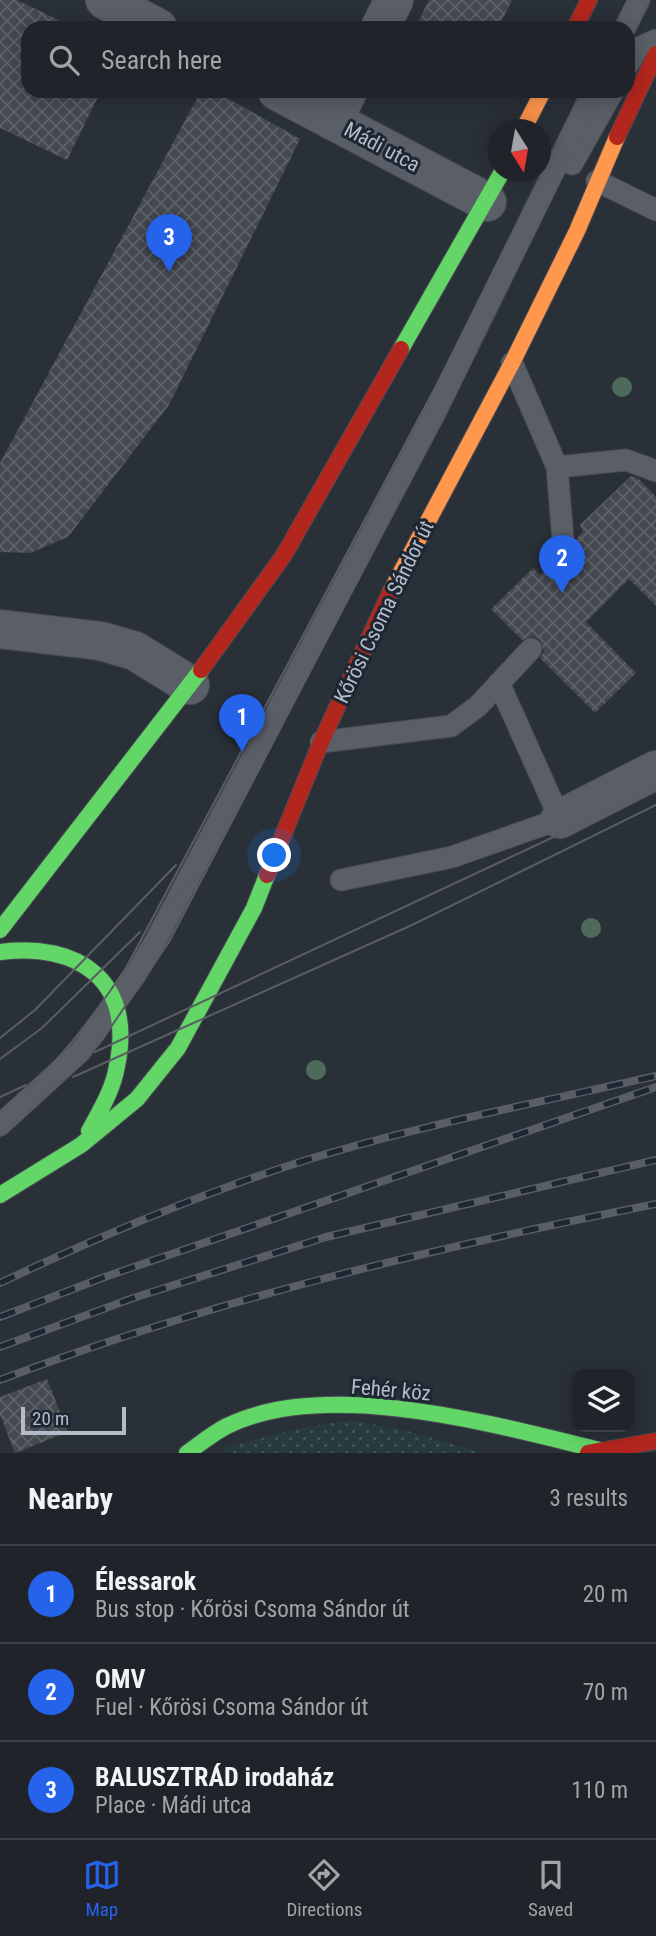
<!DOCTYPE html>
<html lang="en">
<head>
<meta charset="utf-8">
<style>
	:root { --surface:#20242a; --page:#2d3036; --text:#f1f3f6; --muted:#a2a4a8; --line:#3d4147; --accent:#2563eb }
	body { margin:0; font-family:"Roboto Condensed",sans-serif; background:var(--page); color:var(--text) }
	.controls { position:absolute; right:21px; bottom:21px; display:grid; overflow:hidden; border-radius:14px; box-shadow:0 4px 18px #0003 }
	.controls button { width:63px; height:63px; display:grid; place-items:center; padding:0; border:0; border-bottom:2px solid var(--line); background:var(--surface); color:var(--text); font:35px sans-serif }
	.compass { position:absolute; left:488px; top:119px; width:63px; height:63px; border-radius:50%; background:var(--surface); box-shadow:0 4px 18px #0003; rotate:169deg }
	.scale { position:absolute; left:21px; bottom:18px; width:105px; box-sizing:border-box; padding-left:7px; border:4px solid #b4bcc9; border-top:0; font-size:19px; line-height:24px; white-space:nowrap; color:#b4bcc9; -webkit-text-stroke:5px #1d2633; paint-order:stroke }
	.you { position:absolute; left:275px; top:856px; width:24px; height:24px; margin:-18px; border:5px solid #fff; border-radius:50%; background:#1a73e8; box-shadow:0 0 0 10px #1a73e833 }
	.badge { display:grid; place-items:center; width:46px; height:46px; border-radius:50%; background:var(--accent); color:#fff; font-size:23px; font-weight:700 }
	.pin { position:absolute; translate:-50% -58px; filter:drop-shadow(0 2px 4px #0008) }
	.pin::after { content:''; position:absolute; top:37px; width:24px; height:21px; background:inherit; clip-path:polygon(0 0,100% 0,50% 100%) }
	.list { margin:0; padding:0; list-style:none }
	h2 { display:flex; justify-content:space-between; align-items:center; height:91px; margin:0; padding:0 28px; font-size:30px }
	h2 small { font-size:23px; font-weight:400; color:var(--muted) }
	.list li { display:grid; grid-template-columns:46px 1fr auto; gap:21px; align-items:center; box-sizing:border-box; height:98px; padding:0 28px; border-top:2px solid var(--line) }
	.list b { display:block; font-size:26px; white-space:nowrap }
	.list p { margin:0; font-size:23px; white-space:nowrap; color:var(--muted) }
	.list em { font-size:23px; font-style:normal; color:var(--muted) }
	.icon { flex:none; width:38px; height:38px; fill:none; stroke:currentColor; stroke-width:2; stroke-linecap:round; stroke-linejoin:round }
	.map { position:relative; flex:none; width:656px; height:1453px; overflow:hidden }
	.search { position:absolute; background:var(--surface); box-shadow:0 4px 18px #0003; left:21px; right:21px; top:21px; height:77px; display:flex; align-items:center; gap:18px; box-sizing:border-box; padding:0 24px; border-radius:21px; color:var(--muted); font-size:26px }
	.sheet { height:385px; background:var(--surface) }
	nav { display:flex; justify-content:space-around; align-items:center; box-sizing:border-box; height:98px; border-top:2px solid var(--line); background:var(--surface); font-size:19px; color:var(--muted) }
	nav a { display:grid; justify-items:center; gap:4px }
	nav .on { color:var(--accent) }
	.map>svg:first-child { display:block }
</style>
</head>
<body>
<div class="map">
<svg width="656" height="1453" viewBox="0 0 656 1453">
	<defs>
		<pattern id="grass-dots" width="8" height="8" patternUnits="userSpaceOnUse" patternTransform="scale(1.75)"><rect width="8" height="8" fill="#273a3e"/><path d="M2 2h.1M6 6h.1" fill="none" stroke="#445559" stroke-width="1.8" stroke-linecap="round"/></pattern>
		<pattern id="building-cross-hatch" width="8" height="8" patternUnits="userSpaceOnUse" patternTransform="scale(1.75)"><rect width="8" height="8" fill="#444950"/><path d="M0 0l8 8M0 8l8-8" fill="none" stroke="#5d6168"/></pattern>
	</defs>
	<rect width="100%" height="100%" fill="#2a3038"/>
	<path fill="url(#grass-dots)" d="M350 1420 404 1430 483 1453H230L220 1449 296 1429Z"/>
	<path fill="url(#building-cross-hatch)" d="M0 0H17L75 28H28V91H101L67 160 0 128Z
		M429 0H512L498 28H415Z
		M201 91H215L300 139 169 405 68 537 30 553 0 552V463Z
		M631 476 638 478 656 497V606L629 579 586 622 636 673 595 713 540 658 544 651 540 640 533 636 522 640 491 609 533 568 540 575 555 561 564 565 572 562 577 552 576 539 583 532 580 525Z
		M47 1379 68 1432 15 1453 0 1415V1397Z"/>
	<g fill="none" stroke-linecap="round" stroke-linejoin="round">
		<defs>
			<path id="lane" d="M625 28 639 0
				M628 65 638 48 656 40
				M572 164 613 91
				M597 181 656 210
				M512 363 557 467 564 552
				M557 467 626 460 656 471
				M321 742 451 726 478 706 531 649
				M341 880 452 857 560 819 499 683
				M0 1125 80 1052 136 974 157 938 436 411 593 91"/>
			<path id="street" d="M105 0 158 28
				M380 28 394 0
				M277 91 487 202
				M333 121 348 91
				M0 629 101 641 135 651 190 685
				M560 819 656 770"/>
			<path id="fast" d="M401 349 502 172
				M0 930 201 670
				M0 952C79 942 135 981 117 1066 113 1090 100 1111 89 1131
				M0 1195 81 1145 137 1099 178 1048 254 908 267 875
				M187 1453C200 1444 213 1433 227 1426 327 1377 496 1425 599 1450"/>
			<path id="slow" d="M523 130 543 91
				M391 591 512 363 577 231 617 137"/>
			<path id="jam" d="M575 28 589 0
				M617 137 656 54
				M201 670 284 555 401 349
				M267 875 321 742 391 591
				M588 1453 656 1441"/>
		</defs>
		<use href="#lane" stroke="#484c53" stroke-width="23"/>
		<use href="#street" stroke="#484c53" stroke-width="40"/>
		<use href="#fast" stroke="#484c53" stroke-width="18"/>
		<use href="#slow" stroke="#484c53" stroke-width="18"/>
		<use href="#jam" stroke="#484c53" stroke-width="18"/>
		<use href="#lane" stroke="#5a5e66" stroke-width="21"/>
		<use href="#street" stroke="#5a5e66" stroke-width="38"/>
		<use href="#fast" stroke="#63d668" stroke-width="16"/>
		<use href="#slow" stroke="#ff974d" stroke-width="16"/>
		<use href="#jam" stroke="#b3261e" stroke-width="16"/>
		<path stroke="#595d64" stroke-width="2" d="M615 28 629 0
			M628 42 649 0
			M163 910 200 874
			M0 1038 35 1010 176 865
			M95 1052 656 789
			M0 1059 42 1028 140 932
			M73 1077 412 925 656 805
			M0 1097 26 1085
			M0 1113C54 1070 88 1024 126 968L436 386 584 91
			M0 1136 100 1043 169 942 445 413 604 91"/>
		<defs>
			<path id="rail" d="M0 1283C98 1237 197 1195 300 1162 416 1126 537 1103 656 1076
				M0 1317 102 1278 656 1087
				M0 1347 133 1298 326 1237 656 1160
				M0 1380C213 1300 433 1248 656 1204"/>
		</defs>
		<use href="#rail" stroke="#595d64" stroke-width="8"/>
		<use href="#rail" stroke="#1d2633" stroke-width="5" stroke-dasharray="16" stroke-linecap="butt"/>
	</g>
	<g fill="#4e6a5a">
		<circle cx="622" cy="387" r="10"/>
		<circle cx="591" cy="928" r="10"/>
		<circle cx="316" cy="1070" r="10"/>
	</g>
	<g text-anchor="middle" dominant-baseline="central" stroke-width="6" stroke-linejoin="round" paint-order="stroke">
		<g font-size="21" fill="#b4bcc9" stroke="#1d2633">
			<text transform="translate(382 147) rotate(28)">Mádi utca</text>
			<text transform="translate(384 612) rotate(-64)">Kőrösi Csoma Sándor út</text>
			<text transform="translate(391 1390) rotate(5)">Fehér köz</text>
		</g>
	</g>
</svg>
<div class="controls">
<button><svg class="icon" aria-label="layers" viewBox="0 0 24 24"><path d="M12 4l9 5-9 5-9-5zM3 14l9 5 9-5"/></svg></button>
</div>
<svg class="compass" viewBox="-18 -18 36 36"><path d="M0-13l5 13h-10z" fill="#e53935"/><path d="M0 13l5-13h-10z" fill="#a2a4a8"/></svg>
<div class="scale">20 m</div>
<div class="you"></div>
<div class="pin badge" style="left:242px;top:752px">1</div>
<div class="pin badge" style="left:562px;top:593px">2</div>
<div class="pin badge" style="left:169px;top:272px">3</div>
<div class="search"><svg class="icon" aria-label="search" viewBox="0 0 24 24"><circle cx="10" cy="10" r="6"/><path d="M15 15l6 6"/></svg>Search here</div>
</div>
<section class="sheet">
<h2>Nearby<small>3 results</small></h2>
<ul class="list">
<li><span class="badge">1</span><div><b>Élessarok</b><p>Bus stop · Kőrösi Csoma Sándor út</p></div><em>20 m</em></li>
<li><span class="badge">2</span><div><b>OMV</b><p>Fuel · Kőrösi Csoma Sándor út</p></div><em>70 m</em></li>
<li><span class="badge">3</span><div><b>BALUSZTRÁD irodaház</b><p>Place · Mádi utca</p></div><em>110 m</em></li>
</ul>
</section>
<nav>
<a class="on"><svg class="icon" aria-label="map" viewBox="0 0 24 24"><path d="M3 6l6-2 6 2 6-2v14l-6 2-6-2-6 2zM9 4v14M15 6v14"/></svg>Map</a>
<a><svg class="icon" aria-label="directions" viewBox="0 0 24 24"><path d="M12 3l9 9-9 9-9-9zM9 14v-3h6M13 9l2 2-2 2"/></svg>Directions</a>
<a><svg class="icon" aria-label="saved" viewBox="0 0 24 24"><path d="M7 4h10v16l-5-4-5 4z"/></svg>Saved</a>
</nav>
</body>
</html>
